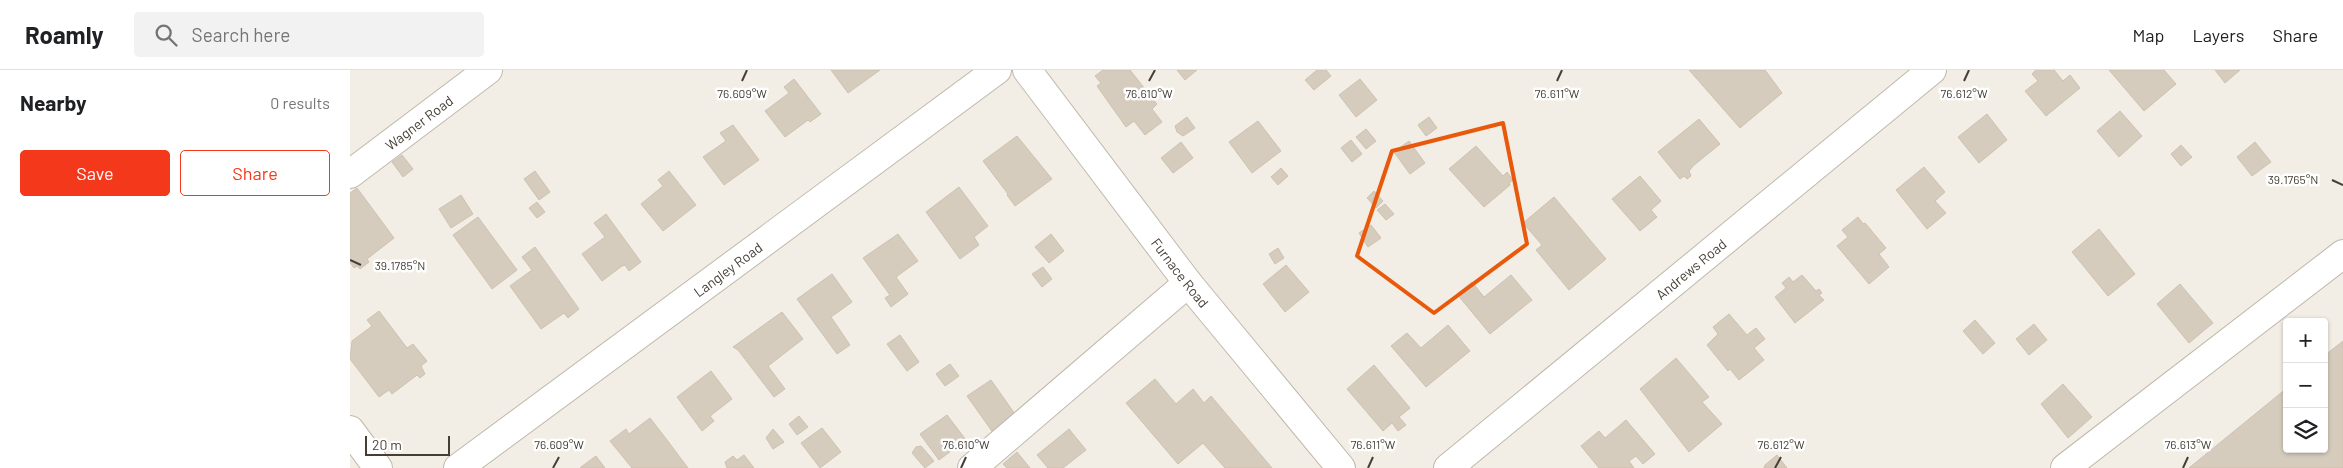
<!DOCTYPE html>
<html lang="en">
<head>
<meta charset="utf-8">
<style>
	:root { --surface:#fff; --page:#f2f2f2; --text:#202124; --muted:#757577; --line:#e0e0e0; --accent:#f3381c }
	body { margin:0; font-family:Barlow,sans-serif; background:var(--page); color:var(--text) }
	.controls { position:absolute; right:15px; bottom:15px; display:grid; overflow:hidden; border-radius:5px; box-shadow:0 1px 4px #0004 }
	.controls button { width:45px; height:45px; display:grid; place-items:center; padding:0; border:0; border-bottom:1px solid var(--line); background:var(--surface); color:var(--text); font:25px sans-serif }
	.scale { position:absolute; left:15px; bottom:12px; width:85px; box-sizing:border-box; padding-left:5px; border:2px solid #443e35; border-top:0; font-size:14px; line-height:18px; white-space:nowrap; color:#443e35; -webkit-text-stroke:4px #fff; paint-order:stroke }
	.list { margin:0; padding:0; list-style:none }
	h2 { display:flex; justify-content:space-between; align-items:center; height:65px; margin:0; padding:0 20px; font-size:21px }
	h2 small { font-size:16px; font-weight:400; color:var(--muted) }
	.actions { display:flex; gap:10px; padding:15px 20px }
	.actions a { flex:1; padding:11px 0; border:1px solid var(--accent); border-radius:5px; text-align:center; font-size:18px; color:var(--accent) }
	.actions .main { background:var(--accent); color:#fff }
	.icon { flex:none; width:28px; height:28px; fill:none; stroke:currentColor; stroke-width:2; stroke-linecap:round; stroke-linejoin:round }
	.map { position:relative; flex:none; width:1993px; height:398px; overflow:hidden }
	header { display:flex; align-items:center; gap:30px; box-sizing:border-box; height:70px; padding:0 25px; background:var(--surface); border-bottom:1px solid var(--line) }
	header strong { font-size:24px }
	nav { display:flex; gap:28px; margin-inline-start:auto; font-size:18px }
	.search { width:350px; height:45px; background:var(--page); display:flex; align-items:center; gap:12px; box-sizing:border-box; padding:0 18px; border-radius:5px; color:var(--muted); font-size:19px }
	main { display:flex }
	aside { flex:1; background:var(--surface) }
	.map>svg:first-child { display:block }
</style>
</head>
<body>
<header>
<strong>Roamly</strong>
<div class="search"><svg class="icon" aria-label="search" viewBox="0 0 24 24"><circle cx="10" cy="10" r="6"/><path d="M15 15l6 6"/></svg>Search here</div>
<nav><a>Map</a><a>Layers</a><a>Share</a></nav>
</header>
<main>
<aside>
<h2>Nearby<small>0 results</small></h2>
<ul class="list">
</ul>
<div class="actions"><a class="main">Save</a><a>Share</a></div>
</aside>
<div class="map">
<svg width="1993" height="398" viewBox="0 0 1993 398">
	<rect width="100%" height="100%" fill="#f2eee5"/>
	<path fill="#d6ccbe" stroke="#cec1af" d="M481 0H530L498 23Z
		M753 0H780L807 34 802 39 812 52 795 65 784 51 776 57 747 16 751 13 745 6Z
		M827 0H847L835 10Z
		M967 0H976L981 6 964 20 955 10Z
		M1339 0H1415L1432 23 1390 58Z
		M1704 0 1713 11 1720 5 1730 18 1696 46 1675 21 1688 11 1682 4 1686 0Z
		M1759 0H1814L1826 14 1794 41Z
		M1865 0H1890L1875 13Z
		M444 9 471 44 460 52 458 50 435 67 415 41 439 23 434 17Z
		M1010 9 1027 30 1006 47 989 25Z
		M1770 41 1792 66 1769 87 1747 61Z
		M1637 44 1657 70 1629 93 1608 67Z
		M837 47 845 58 833 66 827 62 825 56Z
		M1079 47 1087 58 1076 66 1068 55Z
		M1349 49 1370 74 1343 96 1339 101 1341 106 1337 109 1334 106 1330 109 1308 82Z
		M908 51 931 81 902 103 879 72Z
		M383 55 409 90 374 115 353 87 376 71 370 63Z
		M1016 59 1026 71 1016 79 1006 67Z
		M667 66 702 109 665 136 657 125 658 124 633 91Z
		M1001 70 1012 84 1002 92 991 78Z
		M1059 71 1075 93 1060 104 1044 82Z
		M831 72 843 88 823 103 811 88Z
		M1905 72 1921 92 1902 106 1887 87Z
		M1831 75 1842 87 1831 96 1821 84Z
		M1126 76 1153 106 1157 102 1163 110 1159 113 1160 115 1134 137 1099 99Z
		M52 85 63 99 53 107 42 92Z
		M1574 97 1595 122 1585 131 1596 143 1577 159 1546 120Z
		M931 98 938 106 928 115 921 107Z
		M185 101 200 122 189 130 174 109Z
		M319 101 346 135 313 161 291 134 313 116 308 110Z
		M1290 106 1311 131 1301 140 1307 147 1290 161 1262 129Z
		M609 117 638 156 624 167 629 175 610 189 576 142Z
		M7 118 44 168 17 189 19 192 10 199 7 196 4 198 0 192V123Z
		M1024 121 1033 131 1026 138 1017 128Z
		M111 125 123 144 101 158 89 139Z
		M1204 127 1256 189 1219 220 1186 180 1192 175 1173 153Z
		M187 132 195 142 187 148 179 138Z
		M1035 134 1044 144 1036 150 1027 140Z
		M256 144 291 192 279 201 275 195 272 196 252 211 232 184 255 167 244 153Z
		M128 147 167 200 142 219 103 165Z
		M1508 147 1513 154 1515 153 1536 178 1529 184 1539 197 1519 214 1487 176 1498 167 1492 160Z
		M1021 155 1031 168 1018 177 1009 163Z
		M1749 159 1785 204 1758 226 1722 182Z
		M548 164 568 191 546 207 558 224 541 237 535 228 540 225 513 188Z
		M701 164 714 181 699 193 685 177Z
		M185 177 229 239 218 248 214 243 191 259 160 216 182 200 172 187Z
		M928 178 934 188 925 194 919 184Z
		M936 195 959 222 935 242 913 214Z
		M693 197 702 209 692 217 682 204Z
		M482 204 502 232 481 247 500 275 487 284 447 229Z
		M1161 205 1182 230 1140 264 1107 224 1122 212 1134 227Z
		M1452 205 1466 221 1469 219 1472 223 1469 225 1474 230 1445 253 1425 227 1436 218 1432 213 1439 207 1443 212Z
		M1830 214 1863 253 1839 273 1807 234Z
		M29 241 57 278 63 274 77 291 71 296 75 304 70 308 67 305 42 324 39 320 29 327 0 289 2 271 22 256 17 250Z
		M432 242 453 269 418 296 435 319 424 327 388 280 383 277Z
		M1379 244 1397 265 1406 258 1415 269 1404 278 1414 290 1389 310 1380 299 1378 301 1357 275 1368 264 1363 257Z
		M1625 250 1645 273 1633 284 1613 261Z
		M1684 254 1697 270 1679 285 1666 269Z
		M1098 255 1120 281 1076 317 1041 276 1057 263 1071 278Z
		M550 265 569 292 557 301 537 274Z
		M1993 271V398H1839L1937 318V379H1974V286Z
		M1326 288 1359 327 1352 332 1372 354 1339 382 1290 319Z
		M600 294 609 306 595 316 586 304Z
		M1024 295 1060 338 1049 347 1056 355 1048 361 1042 353 1033 361 997 319Z
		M361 301 382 329 360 346 364 351 352 361 327 327Z
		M805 309 826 334 843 319 854 333 861 326 922 398H875L853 373 828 394 776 333Z
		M641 310 667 347 644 364 617 326Z
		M1713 314 1742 347 1718 368 1691 334Z
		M597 345 616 370 589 390 570 364Z
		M449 346 458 357 447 365 439 354Z
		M300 348 314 366 338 398H282L260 371 276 359 279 364Z
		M1276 350 1305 384 1293 394 1286 386 1279 391 1284 398H1249L1231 376 1249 361 1255 368Z
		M472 358 491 382 470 398 451 373Z
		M423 359 434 372 423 379 416 368Z
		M719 359 736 380 713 398H698L687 385Z
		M571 376 584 391 575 398 562 383 566 377Z
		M667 382 680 398H657L653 394Z
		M394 385 404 398H377L375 392 383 386 387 390Z
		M1427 385 1437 398H1414L1415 395Z
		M246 386 255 398H230L231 397Z"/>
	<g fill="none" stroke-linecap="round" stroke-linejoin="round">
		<defs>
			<g id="minor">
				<path id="s1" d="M677 0 838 213 991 398"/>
				<path id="s2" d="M0 104 138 0"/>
				<path d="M0 360 28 398"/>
				<path id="s3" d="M108 398 647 0"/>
				<path d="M622 398 838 213"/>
				<path id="s4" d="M1098 398 1582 0"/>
				<path d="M1715 398 1993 184"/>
			</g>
		</defs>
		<use href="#minor" stroke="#c0b8ab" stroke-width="30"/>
		<use href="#minor" stroke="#fff" stroke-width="28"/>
	</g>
	<path fill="none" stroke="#e8590c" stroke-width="4" stroke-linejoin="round" d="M1153 53 1177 174 1084 243 1007 186 1042 81Z"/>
	<path fill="none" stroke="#443e35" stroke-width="2" d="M392 11 397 0M799 11 805 0M1207 11 1212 0M1614 11 1619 0M1982 110 1993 115M0 190 11 195M203 398 209 387M611 398 616 387M1018 398 1023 387M1425 398 1431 387M1833 398 1838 387"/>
	<g text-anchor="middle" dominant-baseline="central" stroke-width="5" stroke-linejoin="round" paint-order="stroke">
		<g font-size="14" fill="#443e35" stroke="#fff">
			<text stroke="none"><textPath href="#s2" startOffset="86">Wagner Road</textPath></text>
			<text stroke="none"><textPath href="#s3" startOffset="335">Langley Road</textPath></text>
			<text stroke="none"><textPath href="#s4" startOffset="314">Andrews Road</textPath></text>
			<text stroke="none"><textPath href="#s1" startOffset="254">Furnace Road</textPath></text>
		</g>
	</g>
	<g font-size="12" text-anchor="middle" fill="#443e35" stroke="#fff" stroke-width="5" stroke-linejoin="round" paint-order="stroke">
		<text x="392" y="28">76.609°W</text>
		<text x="799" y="28">76.610°W</text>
		<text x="1207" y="28">76.611°W</text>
		<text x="1614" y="28">76.612°W</text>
		<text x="1943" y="114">39.1765°N</text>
		<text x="50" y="200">39.1785°N</text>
		<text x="209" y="379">76.609°W</text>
		<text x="616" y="379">76.610°W</text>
		<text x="1023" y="379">76.611°W</text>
		<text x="1431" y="379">76.612°W</text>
		<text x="1838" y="379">76.613°W</text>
	</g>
</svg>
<div class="controls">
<button>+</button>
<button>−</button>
<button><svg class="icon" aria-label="layers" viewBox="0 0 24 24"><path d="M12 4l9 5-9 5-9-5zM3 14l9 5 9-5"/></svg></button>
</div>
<div class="scale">20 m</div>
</div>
</main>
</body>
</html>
